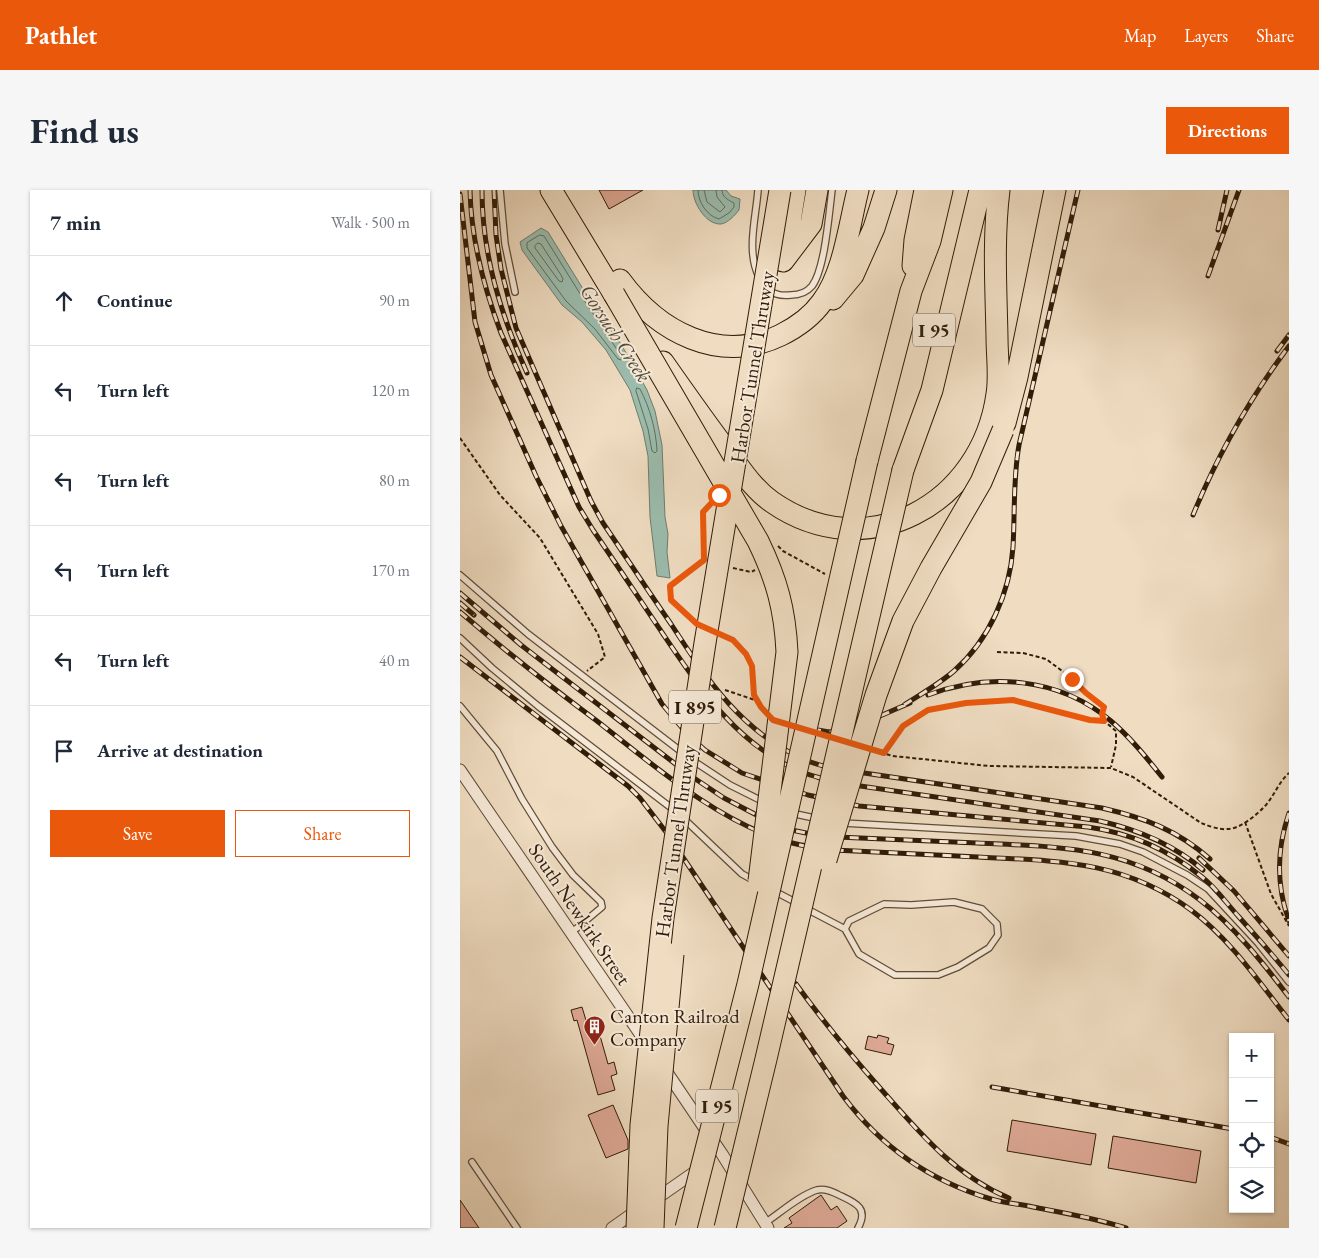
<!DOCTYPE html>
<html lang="en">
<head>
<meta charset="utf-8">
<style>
	:root { --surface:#fff; --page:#f6f6f7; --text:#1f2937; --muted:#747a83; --line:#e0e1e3; --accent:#ea580c }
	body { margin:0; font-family:"EB Garamond",serif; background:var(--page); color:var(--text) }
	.controls { position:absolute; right:15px; bottom:15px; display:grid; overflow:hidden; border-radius:0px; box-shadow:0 1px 4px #0004 }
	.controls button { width:45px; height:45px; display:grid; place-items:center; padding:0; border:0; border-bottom:1px solid var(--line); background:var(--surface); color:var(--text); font:25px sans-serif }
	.stop { position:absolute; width:15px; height:15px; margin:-11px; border:4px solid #ea580c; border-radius:50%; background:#fff }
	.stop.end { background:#ea580c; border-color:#fff; box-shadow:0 1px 5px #0008 }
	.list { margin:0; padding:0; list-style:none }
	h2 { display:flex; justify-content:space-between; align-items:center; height:65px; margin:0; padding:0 20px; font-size:21px }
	h2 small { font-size:16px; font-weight:400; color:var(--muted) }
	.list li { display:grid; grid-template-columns:32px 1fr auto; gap:15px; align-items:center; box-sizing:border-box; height:90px; padding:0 20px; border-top:1px solid var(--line) }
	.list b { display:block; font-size:19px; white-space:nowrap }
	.list em { font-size:16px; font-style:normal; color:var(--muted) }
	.actions { display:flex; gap:10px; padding:15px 20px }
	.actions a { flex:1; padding:11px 0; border:1px solid var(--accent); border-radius:0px; text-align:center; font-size:18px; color:var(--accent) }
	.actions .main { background:var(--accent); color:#fff }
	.icon { flex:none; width:28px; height:28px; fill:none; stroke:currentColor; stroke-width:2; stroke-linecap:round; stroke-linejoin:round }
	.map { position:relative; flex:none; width:829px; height:1038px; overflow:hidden; border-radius:0px }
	header { display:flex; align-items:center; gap:30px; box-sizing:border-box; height:70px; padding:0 25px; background:var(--accent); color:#fff }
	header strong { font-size:24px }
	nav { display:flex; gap:28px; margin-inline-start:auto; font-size:18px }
	.intro { display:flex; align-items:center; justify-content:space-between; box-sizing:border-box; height:120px; padding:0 30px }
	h1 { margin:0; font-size:35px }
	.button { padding:12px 22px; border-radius:0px; background:var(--accent); color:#fff; font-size:18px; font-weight:700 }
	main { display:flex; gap:30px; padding:0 30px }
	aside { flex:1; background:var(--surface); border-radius:0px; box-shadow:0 1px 4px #0004 }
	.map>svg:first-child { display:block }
</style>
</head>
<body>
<header>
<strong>Pathlet</strong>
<nav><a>Map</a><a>Layers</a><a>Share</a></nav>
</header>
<div class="intro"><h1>Find us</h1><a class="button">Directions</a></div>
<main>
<aside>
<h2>7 min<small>Walk · 500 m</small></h2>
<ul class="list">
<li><svg class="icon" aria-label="ahead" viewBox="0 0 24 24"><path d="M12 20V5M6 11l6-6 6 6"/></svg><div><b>Continue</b></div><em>90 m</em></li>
<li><svg class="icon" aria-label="left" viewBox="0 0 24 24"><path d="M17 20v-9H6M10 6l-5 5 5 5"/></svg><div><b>Turn left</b></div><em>120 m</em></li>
<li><svg class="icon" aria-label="left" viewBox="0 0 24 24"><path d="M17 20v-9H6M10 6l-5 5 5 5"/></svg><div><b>Turn left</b></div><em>80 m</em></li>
<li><svg class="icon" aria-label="left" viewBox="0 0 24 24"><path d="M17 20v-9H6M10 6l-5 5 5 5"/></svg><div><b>Turn left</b></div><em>170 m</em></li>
<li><svg class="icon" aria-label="left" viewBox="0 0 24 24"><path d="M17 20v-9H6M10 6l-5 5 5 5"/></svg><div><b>Turn left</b></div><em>40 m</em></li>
<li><svg class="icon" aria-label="arrive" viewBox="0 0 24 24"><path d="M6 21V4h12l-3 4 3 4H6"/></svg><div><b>Arrive at destination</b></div></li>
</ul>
<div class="actions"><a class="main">Save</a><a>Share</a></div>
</aside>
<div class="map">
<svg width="829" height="1038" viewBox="0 0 829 1038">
	<rect width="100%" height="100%" fill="#efdcc1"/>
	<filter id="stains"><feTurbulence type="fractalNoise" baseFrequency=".004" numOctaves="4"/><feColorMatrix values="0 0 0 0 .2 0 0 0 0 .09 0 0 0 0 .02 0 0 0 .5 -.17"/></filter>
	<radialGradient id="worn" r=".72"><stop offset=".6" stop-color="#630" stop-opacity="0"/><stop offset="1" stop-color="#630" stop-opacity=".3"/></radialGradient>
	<path fill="#9bbcad" stroke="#717c6b" d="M233 0H266L271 6 280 9 279 20C275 25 268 33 261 34 246 35 233 13 233 0Z
		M81 38 88 42 128 107 161 154 187 200 195 221 202 255 205 327 208 344 207 362 210 388 197 386 190 327 188 266 183 241 170 200 146 160 122 132 102 115 62 60 60 52Z"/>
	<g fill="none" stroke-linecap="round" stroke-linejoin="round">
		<path stroke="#666c5a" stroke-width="1" d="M238 0C238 12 247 26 259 29L269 23 274 17V13C268 10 262 7 262 0
			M244 0 247 12 260 22 265 17 257 7 256 0
			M80 45 84 46 124 110 162 167 161 170 158 169 135 139 106 111 67 58V53Z
			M78 53 81 54 101 85 103 89 102 92 99 91 75 58V56Z
			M177 198 180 199C190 218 196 240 197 261L195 263 192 261 188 239 176 201Z"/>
	</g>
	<path fill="#dea996" stroke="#311c07" d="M139 0H183L149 19Z
		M122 817 128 837 137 835 148 874 154 872 157 884 151 886 155 900 138 905 117 830 114 831 111 820Z
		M418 845 429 848 427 853 434 855 431 865 405 859 408 846 417 848Z
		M153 915 168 950V959L146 968 128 925Z
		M552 930 636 944 631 975 547 961Z
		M653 946 741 961 736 993 648 978Z
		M361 1005 371 1020 377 1016 387 1031 377 1038H324L332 1033 329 1028Z
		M0 1010 19 1038H0Z"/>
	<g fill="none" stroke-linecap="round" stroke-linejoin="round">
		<defs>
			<path id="service" d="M40 0 45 54 55 102
				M298 0C296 28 286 61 299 87
				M309 100C315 105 323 106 331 105 339 105 347 102 352 96 365 79 369 23 372 0
				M0 385 68 444 223 563
				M0 448 32 478 78 516 214 620
				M0 516 37 561 62 609 92 657 113 685 141 712 142 717 117 738 111 742
				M232 570 270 595 304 612
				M331 623 359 629
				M223 628 282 684 295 691
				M383 633 616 646 660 654 683 662 727 685 748 699 798 753 829 792
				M314 701 337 713
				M345 718 385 739 399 764 435 785H478L498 777 529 758 538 745 537 734 522 719 494 712 451 715 424 714 389 731 385 739
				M12 972 57 1038
				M305 1033C320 1023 340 1005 357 1000 365 998 373 1002 379 1005 396 1013 409 1018 398 1038"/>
			<path id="minor" d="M0 580 189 857
				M204 878 262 964 308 1038
				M193 1011 239 979
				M152 1038 179 1019"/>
			<path id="motorway" d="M91 0 154 104 164 119
				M324 69 335 0
				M323 71 351 34 357 0
				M453 76 455 50 465 0
				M160 90C198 142 259 175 321 145 337 137 352 126 362 112 384 83 389 35 398 0
				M373 109 393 85 414 38 426 0
				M203 172C224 202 245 232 267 261 281 279 293 299 312 312 407 378 522 314 537 204 540 186 537 166 537 147 536 98 533 49 539 0
				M545 233 557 187 595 0
				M407 271 451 101 470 51 482 0
				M443 280 472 200 520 0"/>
		</defs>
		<use href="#service" stroke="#604c36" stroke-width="8"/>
		<use href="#minor" stroke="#604c36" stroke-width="13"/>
		<use href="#motorway" stroke="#311c07" stroke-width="23"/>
		<path stroke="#311c07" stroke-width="2" stroke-dasharray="4 2.5" stroke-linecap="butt" d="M0 248 40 305 80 348 138 444 145 467 127 481
			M318 356 323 361 365 384
			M244 360 243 322 253 311
			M273 378 291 382 295 380
			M234 431 211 410 210 396 242 372
			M263 445C307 464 281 495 305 521
			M537 462 563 463 586 469 613 489 626 503 644 517 642 524 644 531
			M265 500 298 511
			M414 561 433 566 529 576 651 578 673 587 741 633C749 636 759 640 768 639 780 639 798 624 806 615 815 604 819 592 829 583
			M424 563 443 536 468 520 506 513 553 510 630 529 644 531 656 541V555L651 577
			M785 632 811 704 829 736"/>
		<use href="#service" stroke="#f5e8d7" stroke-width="5.5"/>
		<use href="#minor" stroke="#f5e8d7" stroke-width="11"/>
		<use href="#motorway" stroke="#efdcc1" stroke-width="21"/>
		<defs>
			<path id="rail" d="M10 0C11 49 24 98 41 143L119 317 133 340C157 375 180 410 203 444 241 500 279 557 344 583 353 586 364 589 373 592L640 631C679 640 713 654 743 680
				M22 0C22 65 41 125 67 183
				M34 0 36 45 41 79 56 138 131 311 143 333C166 367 188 401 211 434 248 491 283 544 348 571 357 575 368 577 377 579L642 618C685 628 717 640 750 669
				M0 4 15 132 31 185 76 286 101 336 202 514 228 545 245 560 282 583 348 605 399 616 628 637C671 643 709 660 742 687 756 698 767 714 779 727 796 746 813 765 829 785
				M758 40 767 0
				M748 86 779 0
				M817 161 829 145
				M733 325C758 264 790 208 829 156
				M0 403 61 455 231 586 264 608 308 631 327 639 346 643 377 647C424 649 470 651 517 653 601 657 669 656 740 710 774 736 803 773 829 807
				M0 413 14 425
				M0 422C44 460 90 496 137 531 192 574 257 631 325 651 341 656 357 658 374 660 422 662 470 665 518 667 597 671 663 670 731 720 770 749 799 792 829 830
				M0 467 168 596 180 608 206 642 383 906C421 957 470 991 531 1009 544 1013 559 1014 573 1017 604 1023 635 1028 666 1038
				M468 505C529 482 599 487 651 531 670 547 686 567 702 587
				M444 515C461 504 479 494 494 481 529 450 550 403 553 357 555 323 553 288 559 255L618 0
				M352 539 369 542 392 538 450 513
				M829 623C817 658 816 695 829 731
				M739 668 774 701 829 766
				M336 794C362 830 390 864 420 898 458 941 494 985 549 1008
				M532 897 773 939
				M810 947 829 954"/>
		</defs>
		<use href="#rail" stroke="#311c07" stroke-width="5"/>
		<use href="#rail" stroke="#f5e8d7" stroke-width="3" stroke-dasharray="9" stroke-linecap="butt"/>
		<defs>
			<path id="motorway-bridge" d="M154 104 298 351C317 390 325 420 327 462L299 691
				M366 670 416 505 443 431 471 378 521 292 543 240
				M177 1038 181 935 203 728 245 453 320 0
				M193 1038 197 936 213 764
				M226 1038 288 794 407 271
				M265 1038 306 869 443 280"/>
		</defs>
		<use href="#motorway-bridge" stroke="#311c07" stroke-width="23" stroke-linecap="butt"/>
		<use href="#motorway-bridge" stroke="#efdcc1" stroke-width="21"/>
	</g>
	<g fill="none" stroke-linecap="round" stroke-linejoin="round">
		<path stroke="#ea580c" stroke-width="6" d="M259 305 243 322 244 370 210 396 211 410 237 434 273 450 286 464 292 476 294 505 301 517 313 530 424 563 443 536 468 520 506 513 553 510 630 530 644 531 642 524 644 517 626 503 612 489"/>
	</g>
	<defs>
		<symbol id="building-pin" viewBox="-11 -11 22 30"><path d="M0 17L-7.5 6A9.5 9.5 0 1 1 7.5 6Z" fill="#8f2418" stroke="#f5e8d7"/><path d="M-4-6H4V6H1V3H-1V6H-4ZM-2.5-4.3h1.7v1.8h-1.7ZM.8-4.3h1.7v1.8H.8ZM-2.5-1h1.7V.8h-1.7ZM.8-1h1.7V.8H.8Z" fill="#fff"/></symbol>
	</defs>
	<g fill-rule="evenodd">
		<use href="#building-pin" x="122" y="824" width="25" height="34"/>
	</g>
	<g text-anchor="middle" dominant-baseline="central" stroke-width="4" stroke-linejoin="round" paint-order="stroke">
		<g fill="#f5e8d7" stroke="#6c5945" stroke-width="1">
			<rect x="453" y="123.5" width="42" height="33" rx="4"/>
			<rect x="209" y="500.5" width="52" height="33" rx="4"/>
			<rect x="236" y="899.5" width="42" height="33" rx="4"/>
		</g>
		<g font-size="19" font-weight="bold" fill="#311c07">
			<text x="474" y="140">I 95</text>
			<text x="235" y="517">I 895</text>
			<text x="257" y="916">I 95</text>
		</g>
		<g font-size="20" fill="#311c07" stroke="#f5e8d7">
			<text transform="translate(292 177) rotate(-81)">Harbor Tunnel Thruway</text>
			<text transform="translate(215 651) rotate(-82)">Harbor Tunnel Thruway</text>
			<text transform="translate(120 724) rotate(56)">South Newkirk Street</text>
		</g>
		<g font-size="20" fill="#311c07" stroke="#f5e8d7" text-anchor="start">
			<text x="150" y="826">Canton Railroad<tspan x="150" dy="23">Company</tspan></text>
		</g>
		<g font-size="21" font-style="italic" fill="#514c39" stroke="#f5e8d7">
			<text transform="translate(156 143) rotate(57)">Gorsuch Creek</text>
		</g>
	</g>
	<rect width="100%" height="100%" filter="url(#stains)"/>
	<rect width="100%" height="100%" fill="url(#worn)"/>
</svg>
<div class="controls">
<button>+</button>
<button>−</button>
<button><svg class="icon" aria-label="locate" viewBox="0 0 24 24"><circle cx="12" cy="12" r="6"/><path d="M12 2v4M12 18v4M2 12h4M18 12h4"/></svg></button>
<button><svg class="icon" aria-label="layers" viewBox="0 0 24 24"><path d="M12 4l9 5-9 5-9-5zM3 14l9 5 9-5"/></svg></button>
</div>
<div class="stop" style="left:259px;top:305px"></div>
<div class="stop end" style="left:612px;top:489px"></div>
</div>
</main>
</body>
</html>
